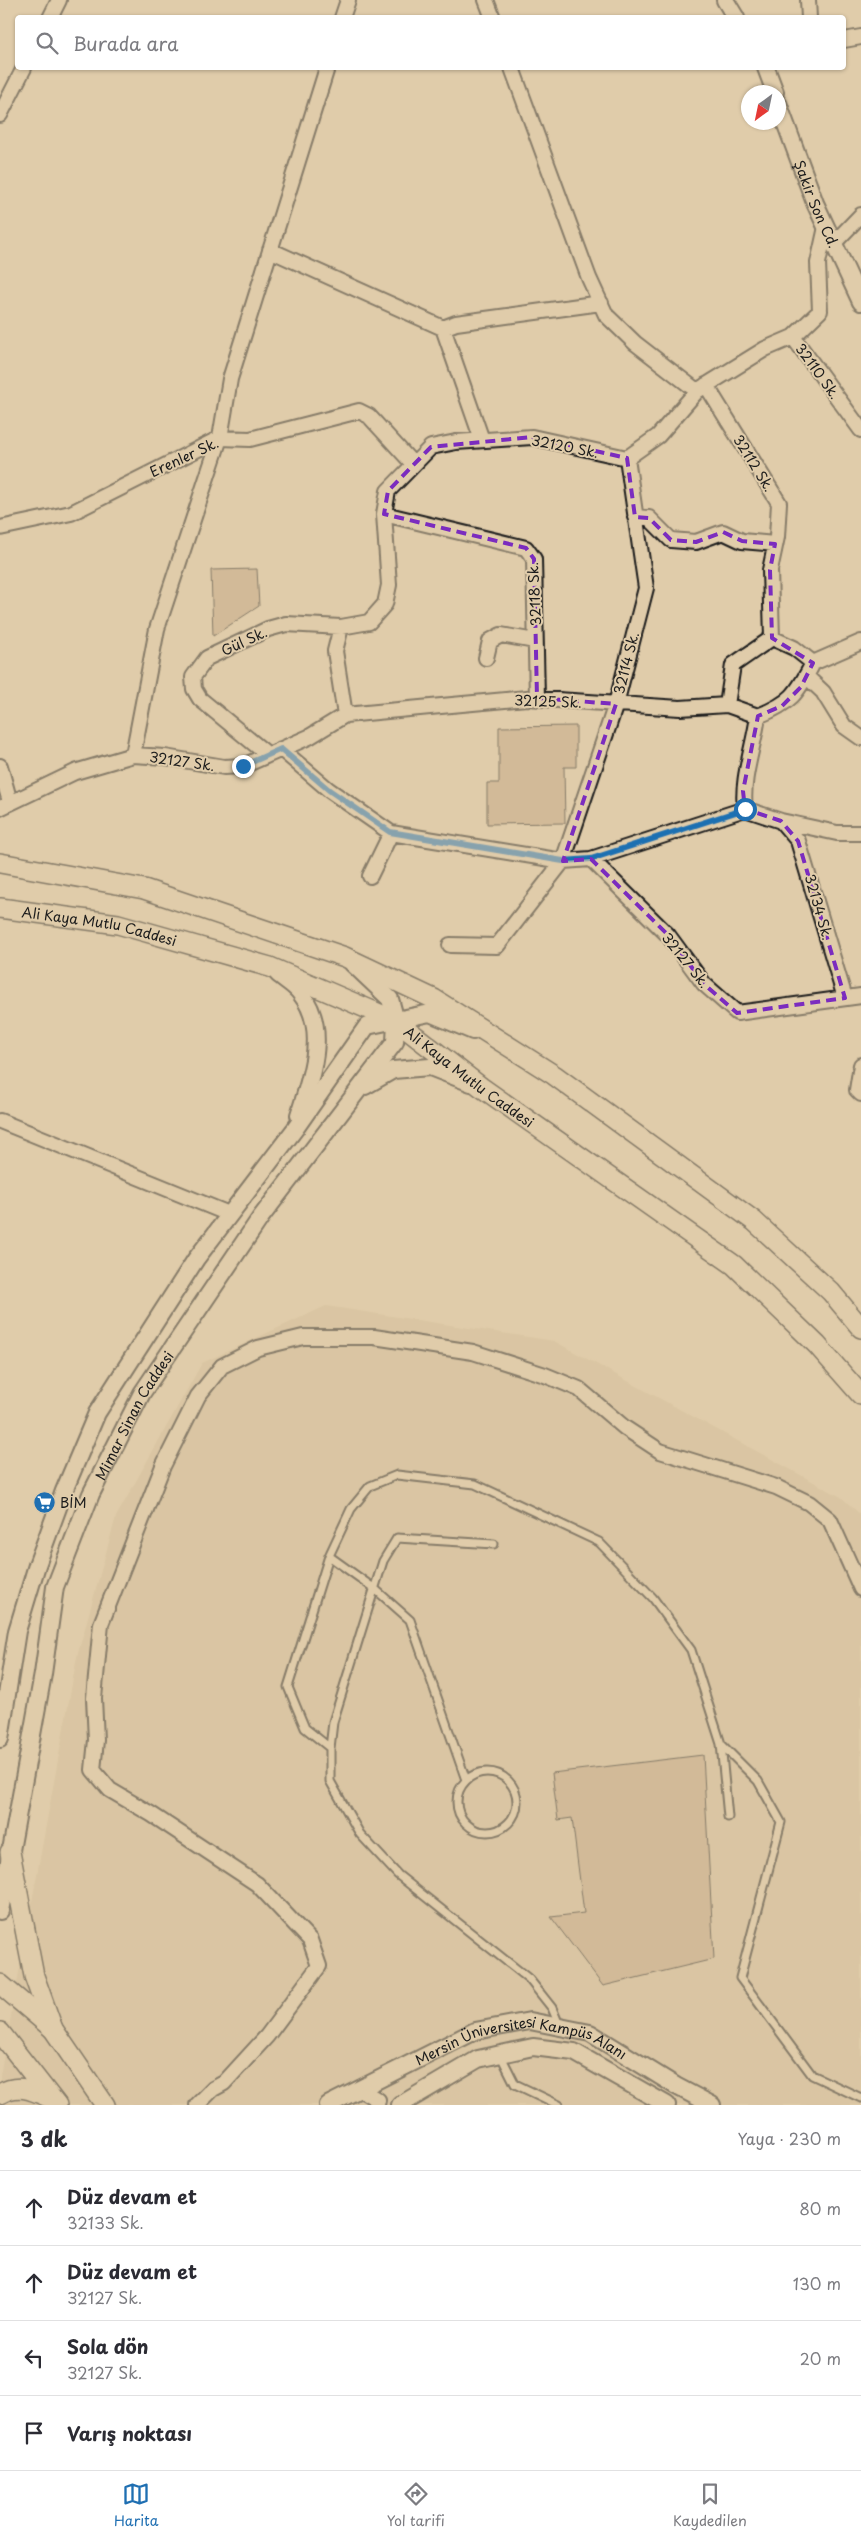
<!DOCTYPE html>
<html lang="tr">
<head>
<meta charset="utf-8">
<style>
	:root { --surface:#fff; --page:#f2f2f3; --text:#2b2b33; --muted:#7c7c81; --line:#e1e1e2; --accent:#1f6fb2 }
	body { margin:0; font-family:"Playpen Sans",sans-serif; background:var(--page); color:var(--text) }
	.compass { position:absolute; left:741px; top:85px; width:45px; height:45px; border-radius:50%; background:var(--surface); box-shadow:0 1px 4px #0004; rotate:213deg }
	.stop { position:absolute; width:15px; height:15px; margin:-11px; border:4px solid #1f6fb2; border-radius:50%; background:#fff }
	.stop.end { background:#1f6fb2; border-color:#fff; box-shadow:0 1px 5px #0008 }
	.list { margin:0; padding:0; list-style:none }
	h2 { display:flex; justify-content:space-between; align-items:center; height:65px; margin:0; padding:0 20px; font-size:21px }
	h2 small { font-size:16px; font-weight:400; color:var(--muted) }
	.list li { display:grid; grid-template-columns:32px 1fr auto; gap:15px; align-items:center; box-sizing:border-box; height:75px; padding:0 20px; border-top:1px solid var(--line) }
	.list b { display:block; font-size:19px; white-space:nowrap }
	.list p { margin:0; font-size:16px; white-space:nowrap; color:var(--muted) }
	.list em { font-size:16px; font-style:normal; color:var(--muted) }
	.icon { flex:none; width:28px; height:28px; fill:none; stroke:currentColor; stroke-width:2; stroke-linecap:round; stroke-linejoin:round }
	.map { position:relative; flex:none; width:861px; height:2105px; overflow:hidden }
	.search { position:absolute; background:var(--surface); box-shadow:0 1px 4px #0004; left:15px; right:15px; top:15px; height:55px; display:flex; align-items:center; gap:12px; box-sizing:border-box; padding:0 18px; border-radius:5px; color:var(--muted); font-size:19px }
	.sheet { height:365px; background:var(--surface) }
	nav { display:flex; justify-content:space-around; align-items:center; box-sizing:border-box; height:70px; border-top:1px solid var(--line); background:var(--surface); font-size:14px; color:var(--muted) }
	nav a { display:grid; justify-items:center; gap:2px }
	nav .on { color:var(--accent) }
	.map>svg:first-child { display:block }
</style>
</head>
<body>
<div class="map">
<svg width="861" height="2105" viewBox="0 0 861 2105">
	<rect width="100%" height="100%" fill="#e0ccaa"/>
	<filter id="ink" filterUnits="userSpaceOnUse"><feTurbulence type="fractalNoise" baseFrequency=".02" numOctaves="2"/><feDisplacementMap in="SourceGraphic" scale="10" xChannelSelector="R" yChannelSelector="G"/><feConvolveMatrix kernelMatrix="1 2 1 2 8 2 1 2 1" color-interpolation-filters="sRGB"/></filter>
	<g filter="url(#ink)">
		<path fill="#d2bd9b" d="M326 1306 554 1341 841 1497 861 1515V2105H0V2076L77 1657 116 1517 202 1363Z"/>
		<path fill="#c0a483" stroke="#1c1c1c" d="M257 569 259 606 213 636 211 570Z
			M576 726V767H564L565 823 487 824V783H499V727Z
			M703 1755 714 1959 603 1986 551 1917 584 1913 572 1818 558 1820 552 1773Z"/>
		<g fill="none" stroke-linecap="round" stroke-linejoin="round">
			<defs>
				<path id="service" d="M494 1544 397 1538 383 1561 333 1722 330 1748V1781L360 1834 398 1875 529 1979 552 2008 560 2027
					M329 1556 375 1589 410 1620 466 1780
					M721 1744 758 1781 781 1822 740 1978 812 2075 861 2098
					M330 1748 305 1728 288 1687 329 1556 351 1509 370 1486 397 1475 475 1484 599 1542 653 1598 691 1650 721 1744 728 1817
					M457 1802a30 30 0 1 1 60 0a30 30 0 1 1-60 0Z
					M500 2054 515 2084 559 2105"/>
				<path id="minor" d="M486 0 493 18
					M808 0 809 18
					M50 18 59 0
					M342 18 348 0
					M844 40 861 37
					M512 68 589 278 606 315 635 343 697 391
					M0 115 24 68
					M834 243 861 215
					M270 250 443 328 456 323 601 303
					M443 328 482 440
					M793 337 861 430
					M706 385 779 503 777 537 770 570 772 638 733 665 727 705
					M384 514 526 548 534 559 537 698
					M635 517 649 518 671 540 696 542 723 532 742 541 775 544
					M0 528 71 513 220 438 250 439 359 411 369 416 413 464
					M341 627 335 651 345 715
					M772 638 794 648 813 663
					M486 658 490 641 501 635 535 641
					M813 663 861 642
					M806 676 823 692 844 726 861 738
					M281 749 329 790 391 833 563 861 591 859 745 809 781 821 837 833H861
					M133 755 157 629 220 438 230 379 327 68
					M268 755 200 699 194 689 193 677 207 658 268 629 286 624 341 627 369 622 385 604 389 585 384 514 388 491 431 447 456 442 532 437 627 458 658 436 697 391 765 349 793 337 820 311 818 263 826 227
					M0 766 10 802
					M0 808 75 772 133 755 165 757 224 767 243 766 309 737 345 715 527 698 680 708 727 705 758 716C791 703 797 694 813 663
					M745 809C741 778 754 747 758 716
					M781 821 798 841 845 998
					M591 859 668 935 704 984 737 1013 861 996
					M370 876 391 833
					M450 945 497 946 563 861 616 704 646 588 627 458
					M861 1065 857 1090 861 1094
					M0 1121 229 1214
					M359 2089 378 2100 377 2105
					M197 2105 213 2089 224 2083 267 2036 319 1966 310 1940 257 1884 151 1814 110 1790 93 1770 96 1740 94 1698 101 1624 163 1466 198 1396 222 1366 258 1348 303 1337H374L473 1352 545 1375 579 1389 625 1428 660 1451 776 1487 809 1503 830 1520 861 1589"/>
				<g id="tertiary">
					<path d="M725 0 736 18"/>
					<path d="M766 68 775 92"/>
					<path id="s1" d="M778 103 815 203 861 302"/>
					<path d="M278 974C285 980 296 986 301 994 329 1029 311 1077 299 1115"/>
					<path d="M365 1086 393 1070 430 1067 471 1083"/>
					<path d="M0 1739 17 1631 37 1565 64 1491 97 1413 196 1259 295 1129 367 1026 430 1013 473 1031"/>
					<path id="s2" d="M0 1911 43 1674 55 1587 91 1494 142 1393 261 1217 395 1042 396 1021 390 999 352 963"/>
					<path id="s3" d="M328 2105 475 2031 530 2021 590 2033 676 2086 712 2105"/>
					<path d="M400 2105 478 2059 533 2047 574 2052 667 2105"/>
				</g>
				<g id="secondary">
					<path d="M0 863 144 889 345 957 434 999 554 1075 754 1221 831 1292 861 1328"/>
					<path id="s4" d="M0 908 118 924 270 967 396 1021 481 1087 734 1265 817 1345 861 1395"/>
					<path d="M10 1852 34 1976 53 2029"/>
					<path d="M0 1984 53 2029 105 2105"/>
					<path d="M0 2032 57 2105"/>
					<path d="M0 2094C18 2083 32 2090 50 2098"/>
				</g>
			</defs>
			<use href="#service" stroke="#1c1c1c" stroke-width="11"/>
			<use href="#minor" stroke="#1c1c1c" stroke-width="18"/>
			<use href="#tertiary" stroke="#1c1c1c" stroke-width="20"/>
			<use href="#secondary" stroke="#1c1c1c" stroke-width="22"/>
			<use href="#service" stroke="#e0ccaa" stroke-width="7"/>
			<use href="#minor" stroke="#e0ccaa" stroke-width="14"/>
			<use href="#tertiary" stroke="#e0ccaa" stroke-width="16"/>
			<use href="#secondary" stroke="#e0ccaa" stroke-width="19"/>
		</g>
	</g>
	<g fill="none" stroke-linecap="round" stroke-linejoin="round" filter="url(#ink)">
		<path stroke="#1f6fb2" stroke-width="6" d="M243 766 281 749 329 790 390 832 563 861 591 859 745 809"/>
	</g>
	<path d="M0 0H861V2105H0ZM532 437 627 458 635 517 649 518 671 540 696 542 723 532 742 541 775 544 770 570 772 638 813 663 801 687 782 706 758 716 743 791 745 809 781 821 798 841 845 998 737 1013 704 984 668 935 591 859 563 861 616 704 537 698 534 559 526 548 384 514 388 491 431 447Z" fill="#e0ccaa" fill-opacity=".55" fill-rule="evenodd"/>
	<path fill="none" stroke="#7b2cbf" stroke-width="4" stroke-dasharray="10 6" stroke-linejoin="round" d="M532 437 627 458 635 517 649 518 671 540 696 542 723 532 742 541 775 544 770 570 772 638 813 663 801 687 782 706 758 716 743 791 745 809 781 821 798 841 845 998 737 1013 704 984 668 935 591 859 563 861 616 704 537 698 534 559 526 548 384 514 388 491 431 447Z"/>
	<defs>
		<symbol id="supermarket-disc" viewBox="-11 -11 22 22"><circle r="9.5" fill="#1f6fb2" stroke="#e0ccaa"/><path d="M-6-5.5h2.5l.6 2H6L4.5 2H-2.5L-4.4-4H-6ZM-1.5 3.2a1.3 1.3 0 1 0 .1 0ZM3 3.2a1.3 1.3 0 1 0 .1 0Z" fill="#fff"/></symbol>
	</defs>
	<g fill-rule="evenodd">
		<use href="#supermarket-disc" x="32" y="1490" width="25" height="25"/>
	</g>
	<g text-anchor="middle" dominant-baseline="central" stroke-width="4" stroke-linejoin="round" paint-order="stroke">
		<g font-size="14" fill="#1c1c1c" stroke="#e0ccaa">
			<text stroke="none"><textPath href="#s1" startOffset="108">Şakir Son Cd.</textPath></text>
			<text transform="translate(818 371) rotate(54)">32110 Sk.</text>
			<text transform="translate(565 446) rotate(11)">32120 Sk.</text>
			<text transform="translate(184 457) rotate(-25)">Erenler Sk.</text>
			<text transform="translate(754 463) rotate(58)">32112 Sk.</text>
			<text transform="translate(534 594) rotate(-93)">32118 Sk.</text>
			<text transform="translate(244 641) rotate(-25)">Gül Sk.</text>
			<text transform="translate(626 663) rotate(-76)">32114 Sk.</text>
			<text transform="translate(548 701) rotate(2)">32125 Sk.</text>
			<text transform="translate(182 761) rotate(8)">32127 Sk.</text>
			<text transform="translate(819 907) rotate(74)">32134 Sk.</text>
			<text stroke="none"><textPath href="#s4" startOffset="101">Ali Kaya Mutlu Caddesi</textPath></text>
			<text transform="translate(686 960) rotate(51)">32127 Sk.</text>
			<text stroke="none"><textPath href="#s4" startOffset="506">Ali Kaya Mutlu Caddesi</textPath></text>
			<text stroke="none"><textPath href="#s2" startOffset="518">Mimar Sinan Caddesi</textPath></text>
			<text stroke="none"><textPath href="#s3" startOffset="211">Mersin Üniversitesi Kampüs Alanı</textPath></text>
		</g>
		<g font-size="14" fill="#1c1c1c" stroke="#e0ccaa" text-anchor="start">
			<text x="60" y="1502">BİM</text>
		</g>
	</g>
</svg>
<svg class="compass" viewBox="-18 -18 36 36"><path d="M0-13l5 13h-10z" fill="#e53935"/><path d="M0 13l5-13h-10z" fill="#7c7c81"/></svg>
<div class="stop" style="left:745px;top:809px"></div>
<div class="stop end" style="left:243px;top:766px"></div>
<div class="search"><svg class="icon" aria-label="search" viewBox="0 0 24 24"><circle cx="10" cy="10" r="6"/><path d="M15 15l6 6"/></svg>Burada ara</div>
</div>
<section class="sheet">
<h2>3 dk<small>Yaya · 230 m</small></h2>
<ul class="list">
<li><svg class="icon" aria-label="ahead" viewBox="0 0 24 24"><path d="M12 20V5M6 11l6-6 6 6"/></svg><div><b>Düz devam et</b><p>32133 Sk.</p></div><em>80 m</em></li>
<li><svg class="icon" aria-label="ahead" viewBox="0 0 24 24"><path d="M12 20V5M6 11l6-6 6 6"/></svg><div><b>Düz devam et</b><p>32127 Sk.</p></div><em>130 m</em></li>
<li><svg class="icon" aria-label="left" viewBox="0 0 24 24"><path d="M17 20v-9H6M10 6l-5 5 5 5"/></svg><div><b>Sola dön</b><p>32127 Sk.</p></div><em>20 m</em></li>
<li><svg class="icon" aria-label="arrive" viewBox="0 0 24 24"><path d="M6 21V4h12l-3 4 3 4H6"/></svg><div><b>Varış noktası</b></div></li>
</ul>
</section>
<nav>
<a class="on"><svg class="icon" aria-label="map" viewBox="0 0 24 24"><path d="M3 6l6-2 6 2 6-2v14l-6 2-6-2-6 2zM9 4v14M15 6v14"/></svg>Harita</a>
<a><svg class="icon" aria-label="directions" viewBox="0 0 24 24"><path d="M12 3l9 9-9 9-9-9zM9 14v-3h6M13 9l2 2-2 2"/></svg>Yol tarifi</a>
<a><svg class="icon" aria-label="saved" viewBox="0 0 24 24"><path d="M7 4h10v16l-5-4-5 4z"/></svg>Kaydedilen</a>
</nav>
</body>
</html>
